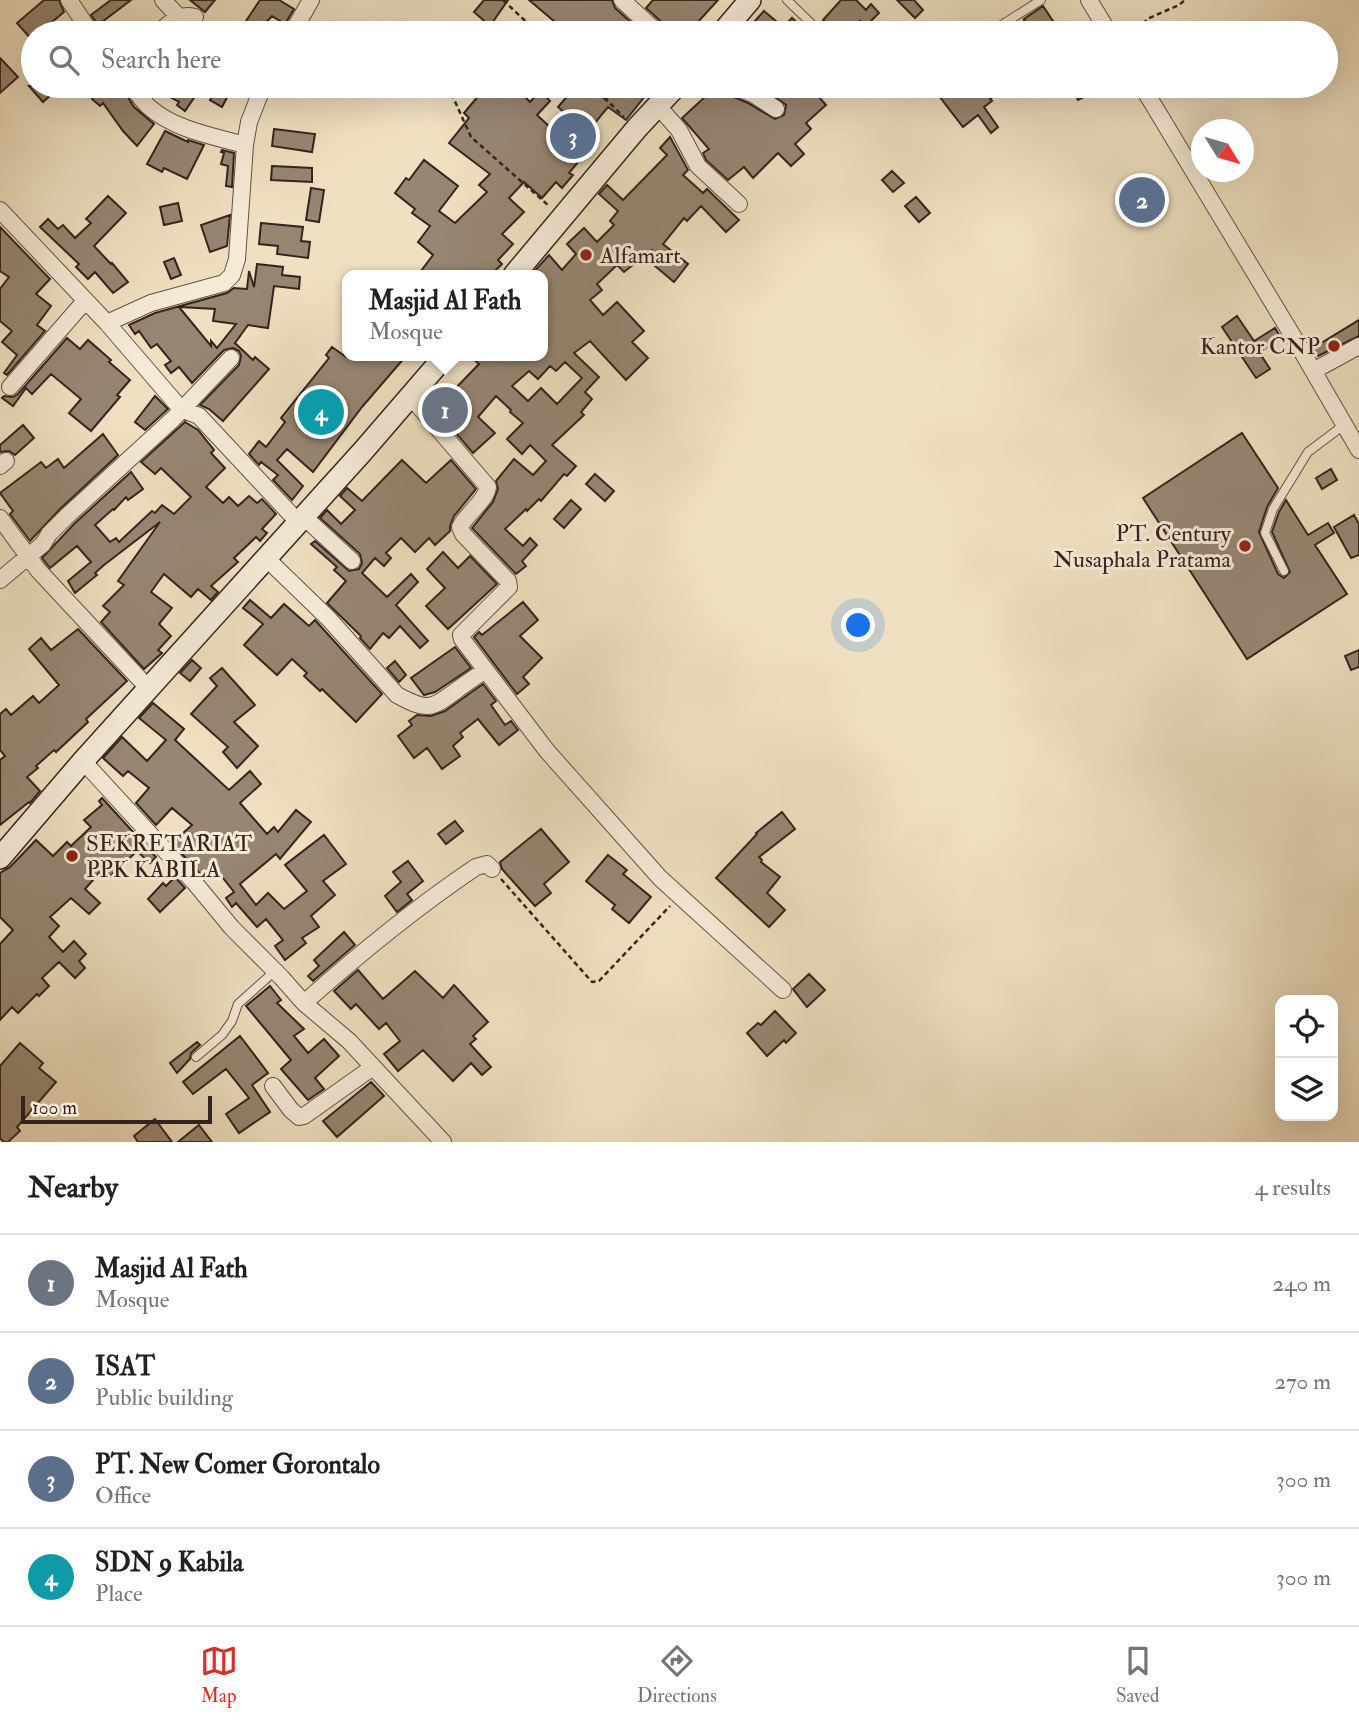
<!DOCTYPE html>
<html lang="en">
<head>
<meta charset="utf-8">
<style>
	:root { --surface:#fff; --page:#f2f2f2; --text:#202124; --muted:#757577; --line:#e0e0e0; --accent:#d93025 }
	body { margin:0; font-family:"IM FELL Double Pica",serif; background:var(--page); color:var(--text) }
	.controls { position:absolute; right:21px; bottom:21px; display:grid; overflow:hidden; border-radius:14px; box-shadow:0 7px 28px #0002 }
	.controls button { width:63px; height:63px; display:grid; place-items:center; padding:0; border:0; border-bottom:2px solid var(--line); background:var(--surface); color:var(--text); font:35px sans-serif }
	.compass { position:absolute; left:1191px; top:119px; width:63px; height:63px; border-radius:50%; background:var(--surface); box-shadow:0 7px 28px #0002; rotate:127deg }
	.scale { position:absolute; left:21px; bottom:18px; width:191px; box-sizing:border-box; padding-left:7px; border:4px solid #35241d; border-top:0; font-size:19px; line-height:24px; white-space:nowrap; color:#35241d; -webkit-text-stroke:5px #f5ebd7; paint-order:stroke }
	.you { position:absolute; left:859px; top:626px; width:24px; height:24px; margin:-18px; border:5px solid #fff; border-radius:50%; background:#1a73e8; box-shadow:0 0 0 10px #1a73e833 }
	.badge { display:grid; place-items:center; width:46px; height:46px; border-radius:50%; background:var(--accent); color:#fff; font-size:23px; font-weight:700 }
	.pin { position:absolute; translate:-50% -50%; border:4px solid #fff; box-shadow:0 2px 7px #0006 }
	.popup { position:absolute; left:342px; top:270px; width:206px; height:91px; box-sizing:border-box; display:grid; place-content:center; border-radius:14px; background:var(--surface); filter:drop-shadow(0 2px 5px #0005); font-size:23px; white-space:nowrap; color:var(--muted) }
	.popup b { font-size:26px; color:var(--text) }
	.popup::after { content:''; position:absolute; left:50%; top:100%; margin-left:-14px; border:14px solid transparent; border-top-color:var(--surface) }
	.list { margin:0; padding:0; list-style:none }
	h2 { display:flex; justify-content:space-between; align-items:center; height:91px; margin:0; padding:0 28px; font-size:30px }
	h2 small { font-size:23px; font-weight:400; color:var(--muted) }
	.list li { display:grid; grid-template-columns:46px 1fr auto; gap:21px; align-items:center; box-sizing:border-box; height:98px; padding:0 28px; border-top:2px solid var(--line) }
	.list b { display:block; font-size:26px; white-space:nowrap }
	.list p { margin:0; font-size:23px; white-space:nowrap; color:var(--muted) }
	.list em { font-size:23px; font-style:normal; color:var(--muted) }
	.icon { flex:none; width:38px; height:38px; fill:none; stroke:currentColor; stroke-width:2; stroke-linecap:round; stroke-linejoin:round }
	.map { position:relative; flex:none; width:1359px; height:1142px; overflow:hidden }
	.search { position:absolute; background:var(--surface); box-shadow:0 7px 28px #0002; left:21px; right:21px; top:21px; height:77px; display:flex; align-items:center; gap:18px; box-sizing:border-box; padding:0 24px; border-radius:38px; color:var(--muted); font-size:26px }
	.sheet { height:483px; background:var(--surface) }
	nav { display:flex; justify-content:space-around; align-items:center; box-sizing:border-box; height:98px; border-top:2px solid var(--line); background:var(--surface); font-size:19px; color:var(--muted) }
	nav a { display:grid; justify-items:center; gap:4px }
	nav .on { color:var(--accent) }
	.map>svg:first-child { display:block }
</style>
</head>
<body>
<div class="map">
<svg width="1359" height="1142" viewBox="0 0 1359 1142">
	<rect width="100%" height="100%" fill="#efe0c1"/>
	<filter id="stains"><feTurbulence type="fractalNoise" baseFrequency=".00286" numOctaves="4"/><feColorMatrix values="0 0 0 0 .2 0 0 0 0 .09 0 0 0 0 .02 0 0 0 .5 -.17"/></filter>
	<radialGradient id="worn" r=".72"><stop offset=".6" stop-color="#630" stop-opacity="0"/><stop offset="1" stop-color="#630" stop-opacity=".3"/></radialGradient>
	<path fill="#968672" stroke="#35241d" stroke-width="2" fill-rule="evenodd" d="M44 0H59L64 12 39 33H33L32 40 17 23Z
		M111 0H131L98 25 91 15Z
		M190 0H215L205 12Z
		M260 0H279L294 9 285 24 272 16 256 33H238Z
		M484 0H508L490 26 474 12Z
		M529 0H612L615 8 643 33H556L561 27Z
		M653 0H718L697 23 702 28 697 33H668L665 25 646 8Z
		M841 0H856L866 10 871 4 879 13 866 26 860 21 849 33H837L823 20Z
		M897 0H914L923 10 915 18Z
		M1043 6 1061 33H1005L1025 20 1024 19Z
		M764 11 783 27 792 18 808 33H769L755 21Z
		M0 58 18 77 0 93Z
		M29 86H61L43 102Z
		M106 86H121L134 107 154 124 137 146 123 131 103 103 100 106 92 99Z
		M178 86H202L185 111 177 105 179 102 170 97Z
		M217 86H233L222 107 210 100Z
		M472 86H490L496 91 501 86H514L530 102 540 91 550 101 537 115 552 129 566 114 558 107 576 86H591L606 100 616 86H633L645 96 626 120 608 107 584 136 593 144 569 173 573 175 562 188 556 182 542 198 524 182 509 198 524 212 502 234 513 244 498 260 502 264 491 275H418L433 255 418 242 430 226 412 213 415 209 395 193 406 178 409 180 424 160 458 186 439 211 455 223 487 192 479 185 490 174 449 143 469 118 464 113 480 94Z
		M711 86H723L729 95 748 103 775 119 784 115 786 105 760 86H789L801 96 811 88 826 105 806 123 811 129 795 144 804 154 791 166 778 153 753 178 744 167 728 180 706 160 703 153 709 149 682 118 706 96 704 94Z
		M942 86H979L983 91 991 86H1009L990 99 992 101 984 107 998 127 991 133 978 115 963 127 939 96 946 91Z
		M1071 86H1107L1078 100Z
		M274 129 315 134 312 152 272 146Z
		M165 131 188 142V140L204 145 187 179 164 168 162 172 147 164Z
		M670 137 688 170 683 175 703 193 707 189 739 220 726 232 701 206 687 221 684 218 663 244 688 264 674 282 655 266 661 261 652 250 624 272 617 265 597 284 602 290 590 300 603 315 617 302 644 331 632 342 648 358 626 380 590 341 574 353 599 377 585 392 592 399 581 412 584 415 552 445 576 466 567 476 564 474 541 501 539 499 527 511 526 509 505 529 523 546 530 538 537 545 522 561 526 566 516 574 472 528 493 502 498 489 496 481 514 459 533 475 546 461 530 445 522 454 507 439 523 423 510 412 511 410 496 396 478 417 495 433 473 453 431 404 449 391 451 393 479 364 470 356H543V275H531L549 255 562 270 576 254 567 244 584 228 597 242 614 225 610 221 618 211 599 194 607 185 623 200 667 155 660 148ZM565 362 582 378 557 404 541 388 528 401 512 386 529 371 538 379 550 366 556 371Z
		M222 150 234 153 232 187 226 186 228 166 221 164 224 153 221 152Z
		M272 166 312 168V182L271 180Z
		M892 171 904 183 893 192 882 180Z
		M311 188 324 190 319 222 306 220Z
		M108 196 126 213 94 246 111 264 112 263 128 282 113 293 95 272 88 279 76 267 79 264 40 227 48 219 58 229 63 225 75 238 91 223 86 219Z
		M916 197 930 213 919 222 905 206Z
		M178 203 182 221 164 225 160 207Z
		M230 215 227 246 210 252 201 225Z
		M261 223 303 227 301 241 310 242 308 258 277 254 278 246 259 244Z
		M0 227 50 279 36 294 51 306 37 325 45 331 7 375 4 373 17 355 2 342 12 331 0 321V289L9 277 0 271Z
		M174 258 181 275 171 279 164 262Z
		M257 264 283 267 282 275 300 277 299 289 274 286 268 328 248 325 235 343 253 360 255 357 269 369 223 421 209 409 200 405 239 365 241 356 239 351 233 348 224 350 192 383 179 367 171 373 165 365 171 361 157 344 151 348 139 331 135 334 129 325 155 313 227 293 234 288 247 289 249 271 254 287ZM179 307 215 309 213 321 236 324 217 348 211 341V346Z
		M1237 316 1254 341 1275 328 1281 338 1259 352 1270 369 1256 378 1222 327Z
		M1359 320V336L1318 356 1313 348Z
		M67 338 80 349 88 340 111 360 109 362 130 380 117 395 120 397 91 431 69 413 81 399 51 374 32 394 26 388 13 406 2 398 4 396 13 397 18 394Z
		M332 347 346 357 406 356 362 407 313 472 287 449 277 460 303 486 292 500 273 480 278 475 261 462 259 465 249 454 259 441 266 447 285 422 281 418 329 358 326 355Z
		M155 396 168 409 145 430 135 422Z
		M185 422 198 430 214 450 211 453 225 468 206 487 223 503 229 497 238 506 249 496 257 503 262 499 276 514 262 529 267 533 260 541 256 537 234 558 238 562 211 586 218 592 211 600 198 589 191 597 164 574 151 592 172 608 159 624 171 636 158 650 162 653 144 669 101 622 110 612 103 606 124 585 118 581 160 522 104 565 95 573 97 575 75 593 68 581 91 562 77 546 50 568 42 558 74 524 131 472 143 489 128 500 126 497 114 510 113 509 95 525 110 542 116 538 119 542 152 511 155 513 162 505 174 514 191 497 161 468 155 474 141 462Z
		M23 425 34 438 15 455 9 451 0 452V445Z
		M1242 433 1278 488 1267 507 1259 532 1278 574 1284 578 1290 572 1272 532 1279 512 1286 500 1308 535 1328 523 1334 533 1315 545 1347 594 1247 659 1143 498Z
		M103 434 118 455 60 509 30 541 10 514 13 511 0 493 41 462 46 468 58 459 64 468Z
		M402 460 426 483 451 460 476 489 454 516 450 526V531L435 545 429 538 415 552 401 538 386 553 391 558 384 566 375 558 362 573 387 597 411 574 418 582 396 605 428 641 420 648 400 626 389 638 383 633 370 649 360 638 361 636 327 603 346 581 334 570 337 567 311 544 315 541 349 571 359 569 362 563 360 554 320 518 327 510 341 524 355 510 340 496 347 488 362 501Z
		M1331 469 1337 480 1322 489 1316 478Z
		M595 474 614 491 605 501 586 484Z
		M571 500 581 509 564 528 554 519Z
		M1354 515 1359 524V555L1351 558 1334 527Z
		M443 552 458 568 470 556 497 584 448 629 426 606 445 588 427 569Z
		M250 600 271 618 284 604 309 626 315 620 382 694 356 722 322 689 320 691 304 676 307 673 292 659 277 675 244 645 263 624 243 608Z
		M523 602 538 620 520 636 542 658 523 677 529 684 517 694 474 637 479 632 482 635Z
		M78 629 127 681 86 719 88 722 56 752 54 750 36 766 38 768 27 777 40 791 30 803 29 802 0 825V760L5 756 0 750V714L6 709 11 715 33 696 39 703 59 685 29 649 41 638 51 650Z
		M455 647 471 668 435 692 424 695 411 678Z
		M1359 650V667L1351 670 1345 656Z
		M192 660 201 668 190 681 180 673Z
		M395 661 406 675 399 682 387 668Z
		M222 668 255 705 234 722 258 746 237 768 223 752 228 747 191 714 217 686 210 678Z
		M483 684 496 701 491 705 505 725 511 721 518 730 499 745 478 719 460 733 463 737 453 746 460 756 442 769 427 748 414 758 398 736 412 725 409 721 417 715 431 716 445 711Z
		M153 703 184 729 175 740 229 790 250 771 261 784 240 803 267 834 274 827 278 832 296 810 311 822 280 859 276 854 240 884 256 905 268 893 284 909 307 891 285 865 324 835 346 864 323 881 335 895 311 916 319 927 302 938 306 943 285 960 275 946 283 940 266 919 257 927 236 903 232 907 226 898 234 892 215 868 204 878 172 843 192 825 172 808 156 825 136 803 149 788 128 771 123 776 103 758 122 737 147 761 166 740 139 718Z
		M102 798 156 857 150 863 137 851 107 879 100 872 85 889 100 903 89 914 71 898 50 917 59 926 49 937 63 952 74 941 86 954 79 961 85 968 75 978 59 962 42 978 49 986 39 996 37 994 18 1013 12 1007 0 1020V944L13 930 0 917V873L10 867 36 840 53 856 67 842 71 846 91 827 84 820 102 805 99 801Z
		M782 812 795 829 759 857 762 860 761 862 780 877 767 893 785 910 769 927 716 878 757 834 756 833Z
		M455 821 463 831 446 844 438 834Z
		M541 829 569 862 544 884 551 893 535 906 502 869 500 862Z
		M608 855 627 870 623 874 651 897 629 923 612 909 615 905 586 881Z
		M408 861 423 881 407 894 412 900 397 912 385 896 401 882 393 872Z
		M175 877 185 888 160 912 148 899 163 883 166 886Z
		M344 932 355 945 313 981 308 976 319 966 314 960Z
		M358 970 383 999 415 971 443 998 454 985 488 1022 473 1036 476 1039 470 1044 491 1067 482 1075 471 1063 453 1081 423 1050 398 1071 384 1054 400 1041 386 1023 379 1029 356 1004 351 1009 334 991Z
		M809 974 825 990 807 1007 793 989Z
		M270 986 281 1000 277 1003 304 1029 294 1036 308 1053 324 1039 339 1056 315 1078 324 1089 308 1100 281 1069 291 1060 246 1006Z
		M775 1011 796 1033 786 1043 784 1040 767 1056 747 1033 758 1023 761 1025Z
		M240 1036 268 1073 252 1085 270 1112 239 1133 226 1114 249 1098 226 1069 193 1094 183 1082Z
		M197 1042 200 1045 191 1053 190 1059 177 1073 170 1063Z
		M20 1043 43 1063 39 1068 56 1082 17 1127 20 1131 8 1142H4L0 1138V1066Z
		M371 1082 384 1096 337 1137 323 1121Z
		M155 1119 172 1142H138L134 1136Z
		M199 1125 212 1142H178Z"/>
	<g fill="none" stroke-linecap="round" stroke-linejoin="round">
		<defs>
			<path id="lane" d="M787 0 821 33
				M989 33 1041 0
				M1284 571 1265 533 1273 509 1308 452 1344 425
				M196 1057 222 1035 232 1021 238 1004 275 971"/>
			<path id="street" d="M69 0 91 33
				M163 0 178 16
				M622 0 658 33
				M1089 0 1109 33
				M158 33C171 22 178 13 195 17
				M292 33 311 0
				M131 86C137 92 142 101 149 107 175 130 213 136 245 145
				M733 86 753 94 776 109
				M1142 86 1297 343 1359 450
				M658 106 679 130 698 166 739 204
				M0 210 107 323 181 409 199 416 299 523
				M107 323 151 303 224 283 232 275 237 259 245 145 249 122 263 86
				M1313 371 1359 346
				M10 387 85 301
				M410 396 488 487C486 501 467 513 460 527L463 534 508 581 509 587 461 635 462 639 547 751 660 878 783 990
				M0 466 6 461
				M304 517 352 561
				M0 518 38 570 149 689
				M267 559 329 619 397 695C427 711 430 710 457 690 466 683 476 677 485 670
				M0 580 43 544 49 534 67 516 173 419 231 358
				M83 761 194 882 232 928 281 977 304 1003 349 1041 443 1142
				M304 1003C359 954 415 908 476 867L487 864 492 869
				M273 1086 291 1110 299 1117 304 1116 373 1067"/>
			<path id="secondary" d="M722 33 750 0
				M514 275 637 128 676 86
				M0 858 83 761 363 451 445 356"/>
		</defs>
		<use href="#lane" stroke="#645346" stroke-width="10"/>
		<use href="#street" stroke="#645346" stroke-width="18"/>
		<use href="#secondary" stroke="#35241d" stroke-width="24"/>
		<path stroke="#35241d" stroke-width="2.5" stroke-dasharray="5 3.5" stroke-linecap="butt" d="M503 0 538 33
			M1146 33 1145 22 1147 19 1179 5 1185 0
			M448 86 471 137 549 206
			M592 86 624 117
			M501 879 592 982 599 981 670 906"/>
		<use href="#lane" stroke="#f5ebd7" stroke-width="8"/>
		<use href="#street" stroke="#f5ebd7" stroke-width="16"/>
		<use href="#secondary" stroke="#f5ebd7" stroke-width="21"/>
	</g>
	<g fill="#8f2418" stroke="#f5ebd7" stroke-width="2.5">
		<circle cx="586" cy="255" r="7"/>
		<circle cx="1334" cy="346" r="7"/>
		<circle cx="1245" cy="546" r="7"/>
		<circle cx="72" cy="856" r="7"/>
	</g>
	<g text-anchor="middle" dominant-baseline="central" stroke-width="6" stroke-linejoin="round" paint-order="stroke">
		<g font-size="23" fill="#35241d" stroke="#f5ebd7" text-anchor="start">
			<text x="600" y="255">Alfamart</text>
			<text x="1320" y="346" text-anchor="end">Kantor CNP</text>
			<text x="1231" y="533" text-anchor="end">PT. Century<tspan x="1231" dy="26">Nusaphala Pratama</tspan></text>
			<text x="86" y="843">SEKRETARIAT<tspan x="86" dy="26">PPK KABILA</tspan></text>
		</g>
	</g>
	<rect width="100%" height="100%" filter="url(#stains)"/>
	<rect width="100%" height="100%" fill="url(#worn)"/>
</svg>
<div class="controls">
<button><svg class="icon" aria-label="locate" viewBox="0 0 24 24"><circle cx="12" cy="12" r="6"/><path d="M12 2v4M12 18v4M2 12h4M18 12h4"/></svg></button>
<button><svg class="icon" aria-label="layers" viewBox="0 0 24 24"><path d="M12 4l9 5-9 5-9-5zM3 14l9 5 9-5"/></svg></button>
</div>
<svg class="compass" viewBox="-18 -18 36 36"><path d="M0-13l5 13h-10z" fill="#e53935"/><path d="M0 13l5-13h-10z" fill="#757577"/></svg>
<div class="scale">100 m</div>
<div class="you"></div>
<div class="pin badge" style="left:445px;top:410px;background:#6b7280">1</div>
<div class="popup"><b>Masjid Al Fath</b>Mosque</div>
<div class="pin badge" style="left:1142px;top:200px;background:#5c6f8a">2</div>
<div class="pin badge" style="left:573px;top:136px;background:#5c6f8a">3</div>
<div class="pin badge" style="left:321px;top:412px;background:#0f9aa8">4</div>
<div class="search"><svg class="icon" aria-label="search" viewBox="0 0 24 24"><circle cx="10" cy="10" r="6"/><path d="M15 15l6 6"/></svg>Search here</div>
</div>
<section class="sheet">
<h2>Nearby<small>4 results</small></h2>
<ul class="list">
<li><span class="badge" style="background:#6b7280">1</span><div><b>Masjid Al Fath</b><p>Mosque</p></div><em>240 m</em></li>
<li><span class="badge" style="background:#5c6f8a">2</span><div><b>ISAT</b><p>Public building</p></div><em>270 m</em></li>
<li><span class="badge" style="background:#5c6f8a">3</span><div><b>PT. New Comer Gorontalo</b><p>Office</p></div><em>300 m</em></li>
<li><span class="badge" style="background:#0f9aa8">4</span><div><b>SDN 9 Kabila</b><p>Place</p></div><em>300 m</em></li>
</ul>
</section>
<nav>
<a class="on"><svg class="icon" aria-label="map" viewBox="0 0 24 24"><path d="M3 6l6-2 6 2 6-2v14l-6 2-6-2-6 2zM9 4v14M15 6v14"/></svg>Map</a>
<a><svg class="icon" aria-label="directions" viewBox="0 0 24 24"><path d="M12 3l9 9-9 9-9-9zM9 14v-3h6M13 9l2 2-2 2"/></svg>Directions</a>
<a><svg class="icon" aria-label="saved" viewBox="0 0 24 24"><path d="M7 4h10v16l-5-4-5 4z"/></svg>Saved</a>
</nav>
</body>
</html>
